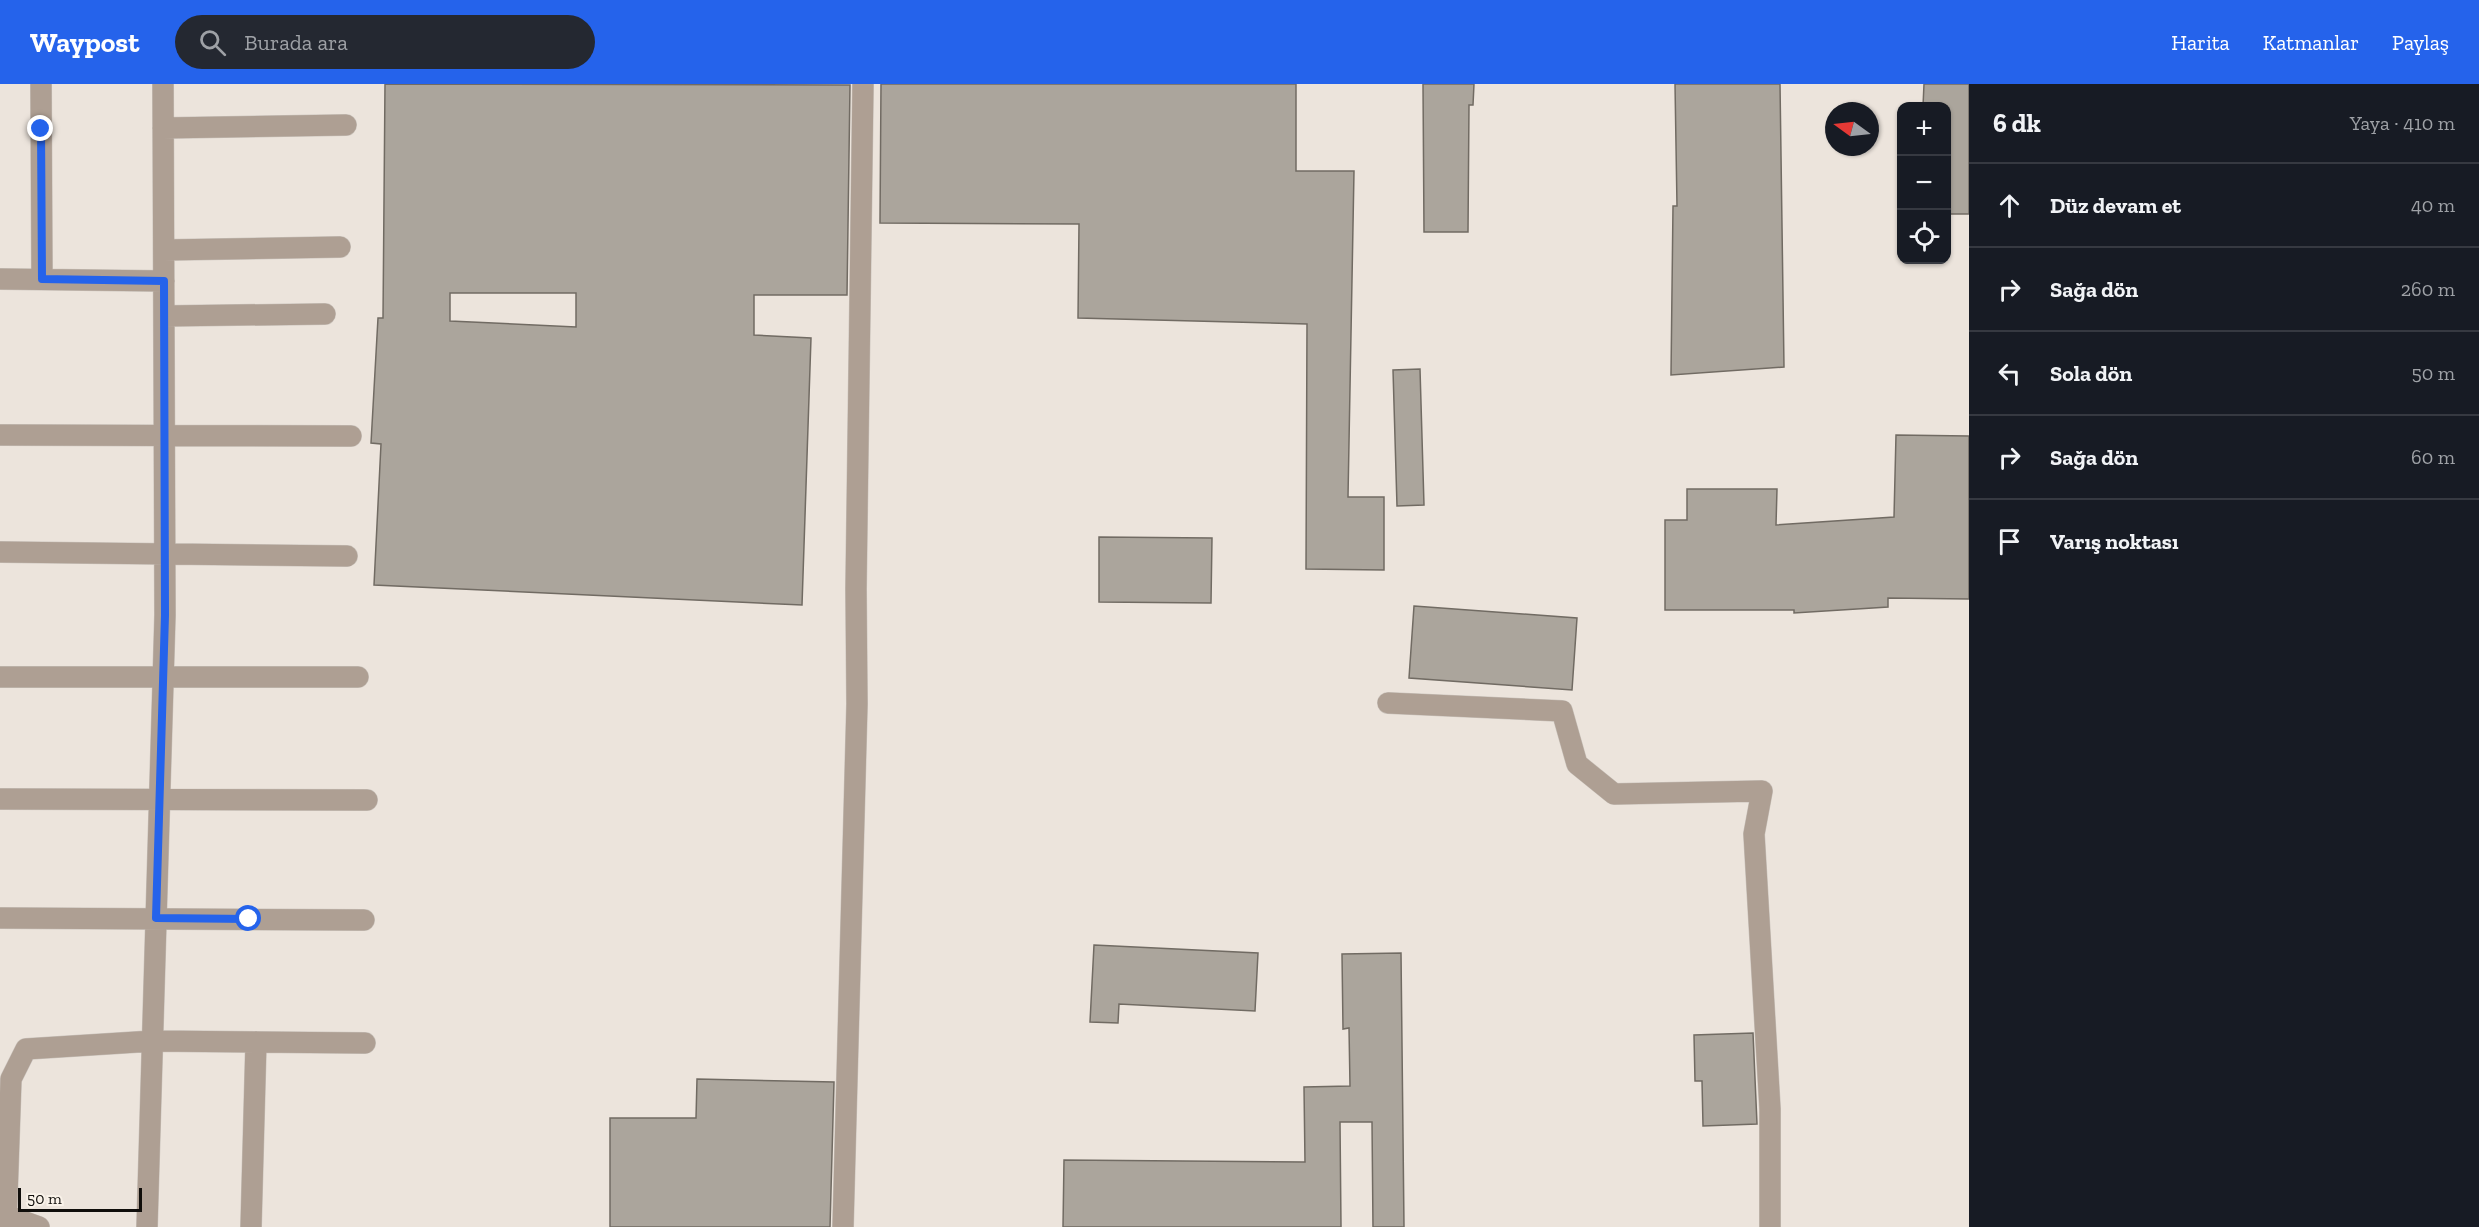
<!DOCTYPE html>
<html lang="tr">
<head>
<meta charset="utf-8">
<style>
	:root { --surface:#171b24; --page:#242831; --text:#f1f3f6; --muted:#9ea1a6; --line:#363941; --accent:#2563eb }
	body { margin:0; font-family:"Zilla Slab",serif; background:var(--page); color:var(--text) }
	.controls { position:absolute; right:18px; top:18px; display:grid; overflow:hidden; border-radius:12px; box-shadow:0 2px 4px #0004 }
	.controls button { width:54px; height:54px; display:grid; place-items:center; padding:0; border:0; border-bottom:2px solid var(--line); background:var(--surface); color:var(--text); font:30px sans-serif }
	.compass { position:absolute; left:1825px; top:18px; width:54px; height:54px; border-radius:50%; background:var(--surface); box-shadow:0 2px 4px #0004; rotate:285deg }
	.scale { position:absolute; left:18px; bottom:15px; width:124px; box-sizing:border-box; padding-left:6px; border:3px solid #100e0b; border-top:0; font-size:16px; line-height:21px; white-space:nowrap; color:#100e0b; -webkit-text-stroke:4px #f9f2e9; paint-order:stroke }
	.stop { position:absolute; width:18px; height:18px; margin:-14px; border:4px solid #2563eb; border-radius:50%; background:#fff }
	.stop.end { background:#2563eb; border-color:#fff; box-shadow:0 2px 6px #0008 }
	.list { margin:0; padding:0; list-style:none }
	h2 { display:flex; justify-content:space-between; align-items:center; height:78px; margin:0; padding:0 24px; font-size:26px }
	h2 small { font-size:20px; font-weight:400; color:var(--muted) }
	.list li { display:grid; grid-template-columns:39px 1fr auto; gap:18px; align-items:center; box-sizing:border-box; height:84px; padding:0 24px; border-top:2px solid var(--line) }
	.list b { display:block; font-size:22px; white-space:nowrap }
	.list em { font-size:20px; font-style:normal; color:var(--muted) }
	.icon { flex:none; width:33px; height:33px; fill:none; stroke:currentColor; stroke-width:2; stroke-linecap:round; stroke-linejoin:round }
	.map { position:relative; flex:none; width:1969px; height:1143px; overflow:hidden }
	header { display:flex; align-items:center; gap:36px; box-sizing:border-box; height:84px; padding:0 30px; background:var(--accent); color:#fff }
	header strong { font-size:28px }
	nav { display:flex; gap:33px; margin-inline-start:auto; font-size:21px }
	.search { width:420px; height:54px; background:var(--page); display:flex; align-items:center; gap:15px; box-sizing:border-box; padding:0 21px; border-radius:33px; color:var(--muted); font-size:22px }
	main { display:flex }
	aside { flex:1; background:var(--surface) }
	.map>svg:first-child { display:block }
</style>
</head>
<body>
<header>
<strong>Waypost</strong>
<div class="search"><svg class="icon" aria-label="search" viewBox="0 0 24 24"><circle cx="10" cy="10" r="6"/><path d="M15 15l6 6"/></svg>Burada ara</div>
<nav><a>Harita</a><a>Katmanlar</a><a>Paylaş</a></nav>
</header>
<main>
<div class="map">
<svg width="1969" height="1143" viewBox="0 0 1969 1143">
	<rect width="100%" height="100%" fill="#ece4dc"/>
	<path fill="#aba59c" stroke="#716b63" stroke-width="1.5" fill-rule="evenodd" d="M385 0 850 1 847 211H754V251L811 254 802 521 374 501 381 360 371 359 378 234H383ZM450 209H576V243L450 237Z
		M881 0H1296V87H1354L1348 413H1384V486L1306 485 1307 240 1078 234 1079 140 880 139Z
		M1423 0H1474L1473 21H1469L1468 148H1424Z
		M1675 0H1780L1784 283 1671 291 1673 122H1677Z
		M1924 0H1969V130H1947V22H1923Z
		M1420 285 1424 421 1397 422 1393 286Z
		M1896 351 1969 352V515L1888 514V523L1794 529V526H1665V436H1687V405H1777L1776 441 1894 433Z
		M1099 453 1212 454 1211 519 1099 518Z
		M1414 522 1577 534 1572 606 1409 594Z
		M1094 861 1258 869 1255 927 1119 920 1118 939 1090 938Z
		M1401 869 1404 1143H1373L1372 1038H1340L1341 1143H1063L1064 1076 1305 1078 1304 1003 1350 1002 1349 944 1343 945 1342 870Z
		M1753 949 1757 1040 1703 1042 1702 997H1695L1694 951Z
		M697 995 834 998 830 1143H610V1034H696Z"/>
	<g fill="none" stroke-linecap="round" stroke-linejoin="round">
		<defs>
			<path id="minor" d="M41 0 42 195
				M163 44 346 41
				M164 166 340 163
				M0 195 164 197
				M164 232 325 230
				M0 351 351 352
				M0 468 347 472
				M0 593H358
				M1388 619 1562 627 1577 680 1614 710 1762 707 1754 750 1770 1025V1143
				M0 715 367 716
				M0 834 364 836
				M0 1129 39 1143
				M6 1143 11 995 26 965 153 957 365 959
				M147 1143 165 531 163 0
				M251 1143 256 958
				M843 1143 857 620 856 505 863 0"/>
		</defs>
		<use href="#minor" stroke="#c9c2bb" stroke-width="22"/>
		<use href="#minor" stroke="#ae9f93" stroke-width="21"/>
	</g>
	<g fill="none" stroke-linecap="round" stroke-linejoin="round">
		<path stroke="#2563eb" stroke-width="8" d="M41 45 42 195 164 197 165 531 156 834 249 835"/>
	</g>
</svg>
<div class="controls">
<button>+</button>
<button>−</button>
<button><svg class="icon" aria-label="locate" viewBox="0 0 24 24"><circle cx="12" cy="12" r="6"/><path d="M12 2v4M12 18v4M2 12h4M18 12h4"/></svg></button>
</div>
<svg class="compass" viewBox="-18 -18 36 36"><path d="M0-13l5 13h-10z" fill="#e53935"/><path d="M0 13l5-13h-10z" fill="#9ea1a6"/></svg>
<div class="scale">50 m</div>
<div class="stop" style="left:249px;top:835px"></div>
<div class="stop end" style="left:41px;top:45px"></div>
</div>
<aside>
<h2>6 dk<small>Yaya · 410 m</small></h2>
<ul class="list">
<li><svg class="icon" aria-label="ahead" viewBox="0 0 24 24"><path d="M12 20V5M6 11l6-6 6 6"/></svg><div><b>Düz devam et</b></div><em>40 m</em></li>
<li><svg class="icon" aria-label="right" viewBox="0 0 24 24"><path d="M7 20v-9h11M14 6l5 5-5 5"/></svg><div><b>Sağa dön</b></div><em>260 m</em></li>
<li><svg class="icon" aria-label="left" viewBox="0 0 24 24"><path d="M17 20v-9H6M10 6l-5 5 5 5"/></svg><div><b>Sola dön</b></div><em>50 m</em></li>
<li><svg class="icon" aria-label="right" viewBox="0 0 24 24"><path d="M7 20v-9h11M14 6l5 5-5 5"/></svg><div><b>Sağa dön</b></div><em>60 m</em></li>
<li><svg class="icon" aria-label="arrive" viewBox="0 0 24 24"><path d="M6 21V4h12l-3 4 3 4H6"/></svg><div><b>Varış noktası</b></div></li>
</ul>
</aside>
</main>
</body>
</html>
